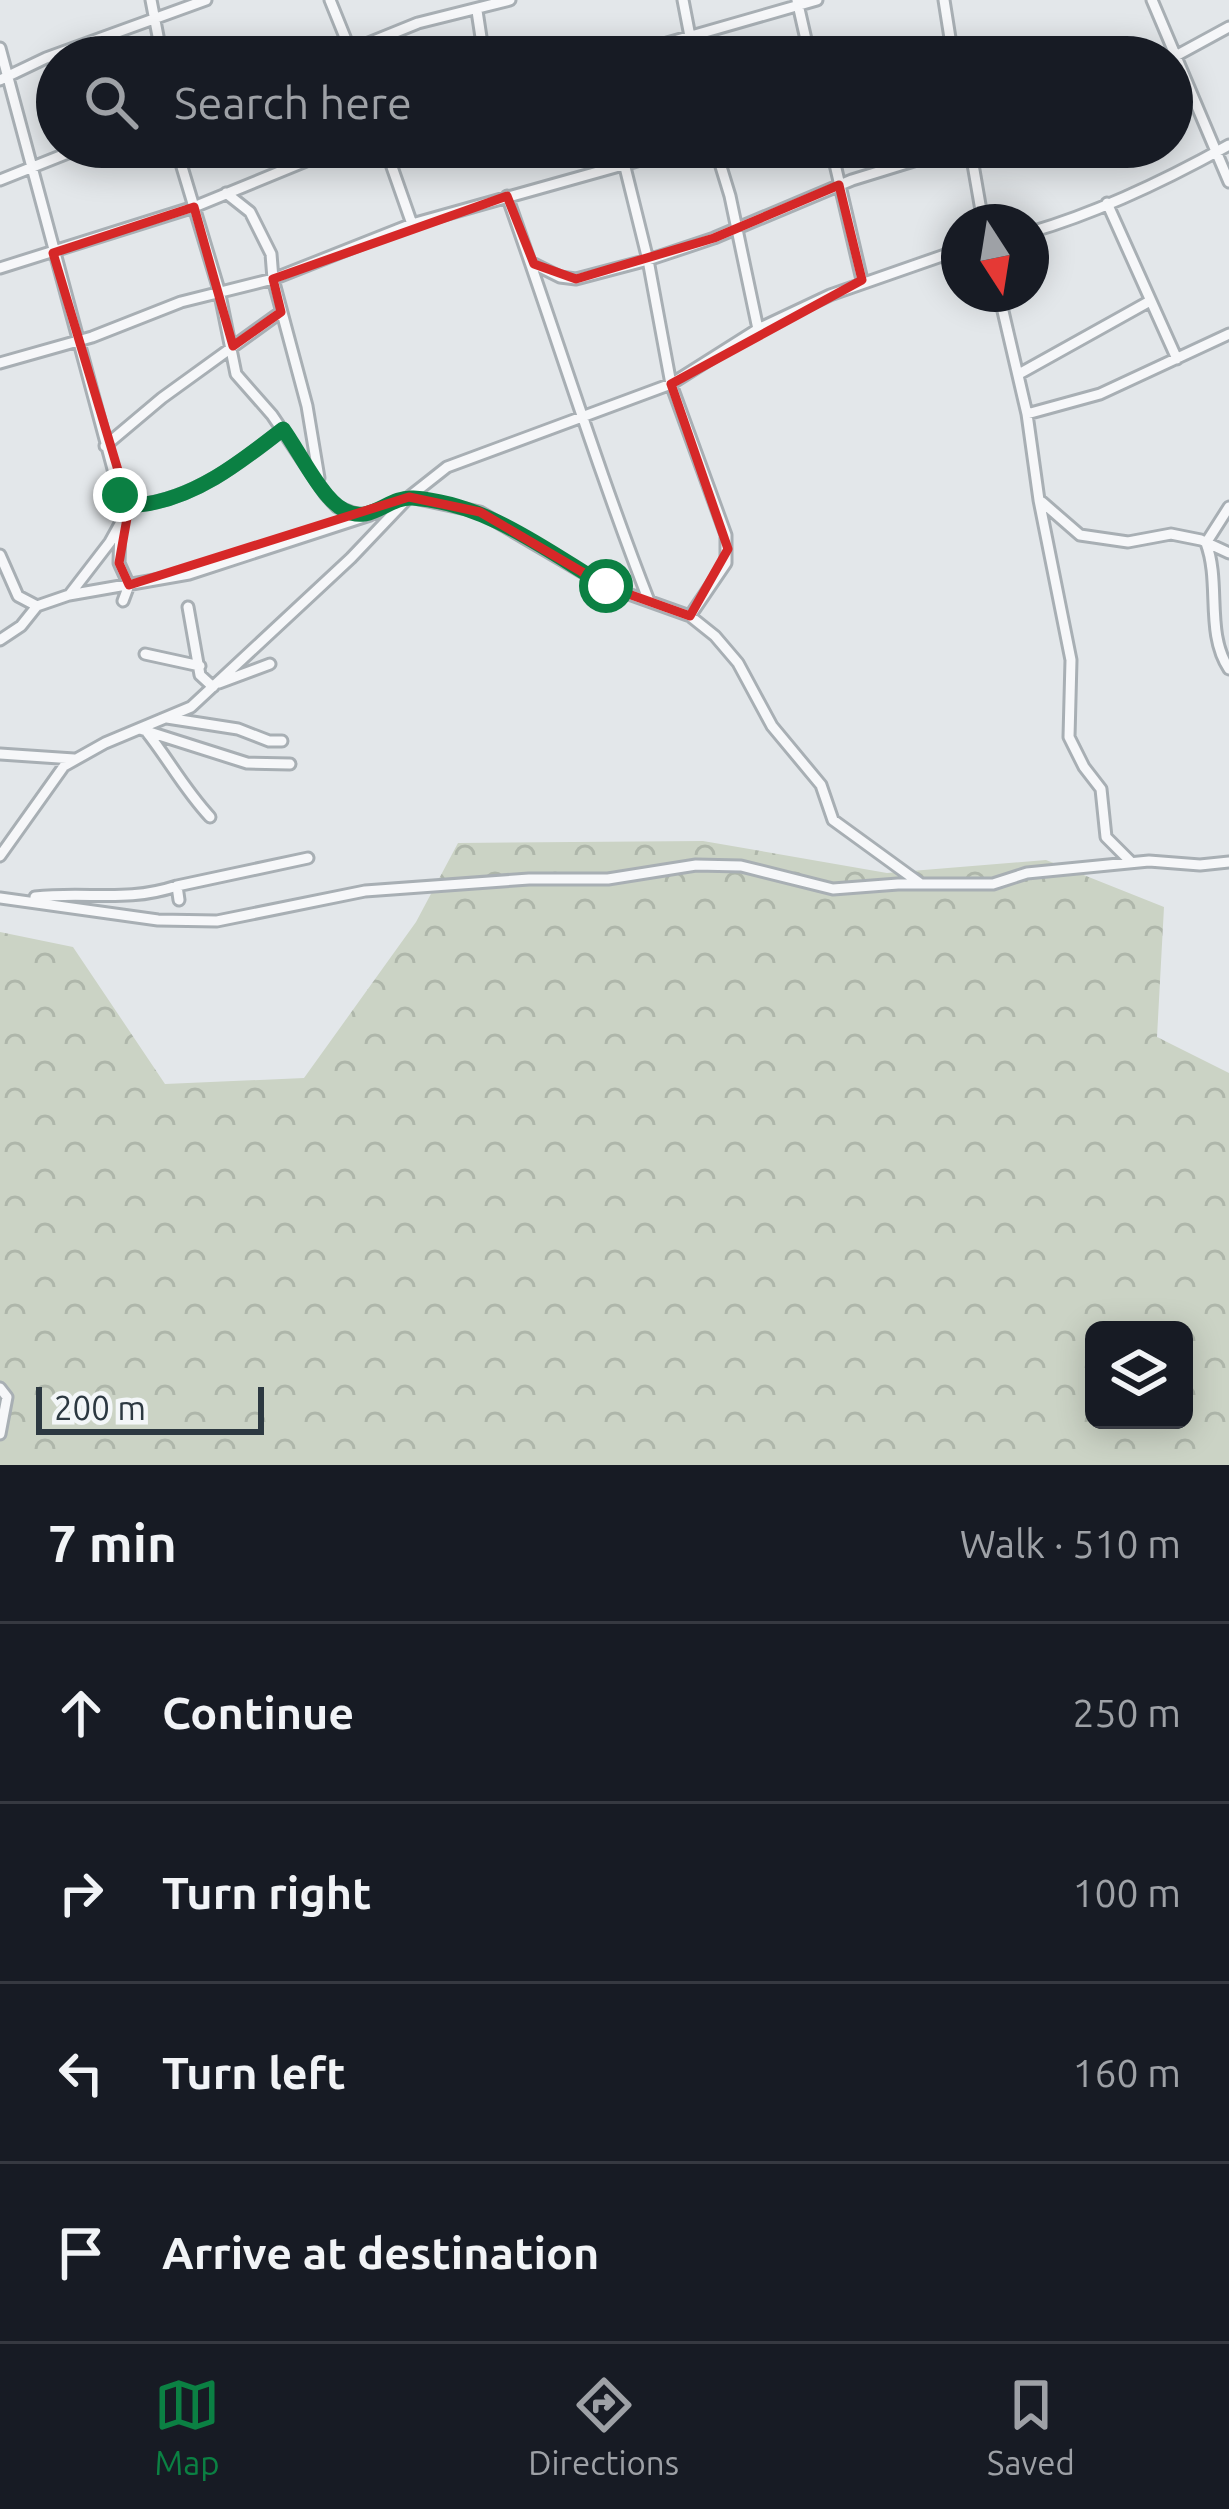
<!DOCTYPE html>
<html lang="en">
<head>
<meta charset="utf-8">
<style>
	:root { --surface:#171b24; --page:#20242c; --text:#f1f3f6; --muted:#9ea1a6; --line:#363941; --accent:#0b8043 }
	body { margin:0; font-family:Ubuntu,sans-serif; background:var(--page); color:var(--text) }
	.controls { position:absolute; right:36px; bottom:36px; display:grid; overflow:hidden; border-radius:18px; box-shadow:0 6px 30px #0003 }
	.controls button { width:108px; height:108px; display:grid; place-items:center; padding:0; border:0; border-bottom:3px solid var(--line); background:var(--surface); color:var(--text); font:60px sans-serif }
	.compass { position:absolute; left:941px; top:204px; width:108px; height:108px; border-radius:50%; background:var(--surface); box-shadow:0 6px 30px #0003; rotate:168deg }
	.scale { position:absolute; left:36px; bottom:30px; width:228px; box-sizing:border-box; padding-left:12px; border:6px solid #2c3841; border-top:0; font-size:33px; line-height:42px; white-space:nowrap; color:#2c3841; -webkit-text-stroke:9px #f3f6f8; paint-order:stroke }
	.stop { position:absolute; width:36px; height:36px; margin:-27px; border:9px solid #0b8043; border-radius:50%; background:#fff }
	.stop.end { background:#0b8043; border-color:#fff; box-shadow:0 3px 12px #0008 }
	.list { margin:0; padding:0; list-style:none }
	h2 { display:flex; justify-content:space-between; align-items:center; height:156px; margin:0; padding:0 48px; font-size:51px }
	h2 small { font-size:39px; font-weight:400; color:var(--muted) }
	.list li { display:grid; grid-template-columns:78px 1fr auto; gap:36px; align-items:center; box-sizing:border-box; height:180px; padding:0 48px; border-top:3px solid var(--line) }
	.list b { display:block; font-size:45px; white-space:nowrap }
	.list em { font-size:39px; font-style:normal; color:var(--muted) }
	.icon { flex:none; width:66px; height:66px; fill:none; stroke:currentColor; stroke-width:2; stroke-linecap:round; stroke-linejoin:round }
	.map { position:relative; flex:none; width:1229px; height:1465px; overflow:hidden }
	.search { position:absolute; background:var(--surface); box-shadow:0 6px 30px #0003; left:36px; right:36px; top:36px; height:132px; display:flex; align-items:center; gap:30px; box-sizing:border-box; padding:0 42px; border-radius:66px; color:var(--muted); font-size:45px }
	.sheet { height:876px; background:var(--surface) }
	nav { display:flex; justify-content:space-around; align-items:center; box-sizing:border-box; height:168px; border-top:3px solid var(--line); background:var(--surface); font-size:33px; color:var(--muted) }
	nav a { display:grid; justify-items:center; gap:6px }
	nav .on { color:var(--accent) }
	.map>svg:first-child { display:block }
</style>
</head>
<body>
<div class="map">
<svg width="1229" height="1465" viewBox="0 0 1229 1465">
	<defs>
		<pattern id="forest-crowns" width="20" height="18" patternUnits="userSpaceOnUse" patternTransform="scale(3)"><rect width="20" height="18" fill="#cbd3c5"/><path d="M2 6a3 3 0 1 1 6 0M12 15a3 3 0 1 1 6 0" fill="none" stroke="#aeb6aa"/></pattern>
	</defs>
	<rect width="100%" height="100%" fill="#e3e7ea"/>
	<path fill="url(#forest-crowns)" fill-rule="evenodd" d="M703 841 887 873 1046 860 1164 907 1157 1037 1229 1073V1465H0V932L73 947 165 1084 304 1078 416 922 458 843ZM1094 1330H1184V1420H1094Z"/>
	<g fill="none" stroke-linecap="round" stroke-linejoin="round">
		<defs>
			<path id="minor" d="M151 0 162 57
				M330 0 351 52
				M683 0 694 57
				M797 0 810 57
				M944 0 953 57
				M1152 0 1229 182
				M477 11 484 57
				M0 48 120 495 138 505C194 499 240 463 283 429
				M334 57 418 23 510 0
				M618 57 817 0
				M914 57 951 47
				M1172 58 1229 27
				M0 80 46 58 206 0
				M176 147 219 290 236 374 272 415 326 495 337 507 359 515
				M385 147 412 224
				M620 147 648 260 671 384 726 535V563L690 616
				M715 147 730 196 758 329
				M831 147 862 280
				M970 147 983 222
				M0 180 83 147
				M226 193 250 212 271 254 273 279 307 406 319 478
				M507 196C555 331 597 468 649 601
				M1107 203 1177 359
				M1031 232C1100 212 1166 180 1229 145
				M534 264 560 277 576 279 648 260 714 238 852 180 959 147
				M0 268 194 207 340 147
				M999 294 1027 414 1039 500 1071 660 1069 737 1084 767 1101 789 1106 837 1131 862
				M0 363 92 337 181 302 273 279 412 224 687 147
				M1019 374 1150 301
				M1027 414 1100 394 1229 334
				M105 446 162 398 281 312
				M1042 502 1080 535 1128 542 1171 534 1201 540 1229 553
				M1229 507 1206 543C1221 583 1205 633 1229 669
				M120 527 119 563 129 585 123 601
				M0 555 18 596 37 606
				M70 594 110 542 131 504
				M188 607 200 675 213 687
				M0 640 21 626 37 606 69 595 189 574 370 515 409 497 447 467 671 384 758 329 830 295 959 250
				M145 654 200 666
				M219 683 270 664
				M167 718 238 729 269 741H282
				M140 729 247 763 290 764
				M146 731C169 760 184 789 210 817
				M0 754 74 759
				M0 856 64 766 105 743 191 707 351 558 409 497 480 512 606 586 690 616 715 636 738 663 772 726 821 785 833 820 921 884
				M35 897C88 891 125 903 177 886
				M0 898 158 920 217 921 365 891 529 879H608L696 865 741 866 833 889 898 884H993L1027 873 1149 861 1200 865 1229 862
				M179 900 177 886 308 858
				M0 1388 7 1397 0 1434"/>
		</defs>
		<use href="#minor" stroke="#a8afb4" stroke-width="15"/>
		<use href="#minor" stroke="#f6f7f9" stroke-width="9"/>
	</g>
	<g fill="none" stroke-linecap="round" stroke-linejoin="round">
		<path stroke="#0b8043" stroke-width="15" d="M120 495 138 505C193 500 241 462 283 429 299 451 322 499 344 510 371 525 388 496 413 498 486 503 546 550 606 586"/>
	</g>
	<path fill="none" stroke="#d62828" stroke-width="9" stroke-linejoin="round" d="M839 185 862 280 671 384 728 549 690 616 606 586 480 512 409 497 129 585 119 563 129 507 53 253 194 207 233 346 281 312 273 279 507 196 534 264 576 279 714 238Z"/>
</svg>
<div class="controls">
<button><svg class="icon" aria-label="layers" viewBox="0 0 24 24"><path d="M12 4l9 5-9 5-9-5zM3 14l9 5 9-5"/></svg></button>
</div>
<svg class="compass" viewBox="-18 -18 36 36"><path d="M0-13l5 13h-10z" fill="#e53935"/><path d="M0 13l5-13h-10z" fill="#9ea1a6"/></svg>
<div class="scale">200 m</div>
<div class="stop" style="left:606px;top:586px"></div>
<div class="stop end" style="left:120px;top:495px"></div>
<div class="search"><svg class="icon" aria-label="search" viewBox="0 0 24 24"><circle cx="10" cy="10" r="6"/><path d="M15 15l6 6"/></svg>Search here</div>
</div>
<section class="sheet">
<h2>7 min<small>Walk · 510 m</small></h2>
<ul class="list">
<li><svg class="icon" aria-label="ahead" viewBox="0 0 24 24"><path d="M12 20V5M6 11l6-6 6 6"/></svg><div><b>Continue</b></div><em>250 m</em></li>
<li><svg class="icon" aria-label="right" viewBox="0 0 24 24"><path d="M7 20v-9h11M14 6l5 5-5 5"/></svg><div><b>Turn right</b></div><em>100 m</em></li>
<li><svg class="icon" aria-label="left" viewBox="0 0 24 24"><path d="M17 20v-9H6M10 6l-5 5 5 5"/></svg><div><b>Turn left</b></div><em>160 m</em></li>
<li><svg class="icon" aria-label="arrive" viewBox="0 0 24 24"><path d="M6 21V4h12l-3 4 3 4H6"/></svg><div><b>Arrive at destination</b></div></li>
</ul>
</section>
<nav>
<a class="on"><svg class="icon" aria-label="map" viewBox="0 0 24 24"><path d="M3 6l6-2 6 2 6-2v14l-6 2-6-2-6 2zM9 4v14M15 6v14"/></svg>Map</a>
<a><svg class="icon" aria-label="directions" viewBox="0 0 24 24"><path d="M12 3l9 9-9 9-9-9zM9 14v-3h6M13 9l2 2-2 2"/></svg>Directions</a>
<a><svg class="icon" aria-label="saved" viewBox="0 0 24 24"><path d="M7 4h10v16l-5-4-5 4z"/></svg>Saved</a>
</nav>
</body>
</html>
